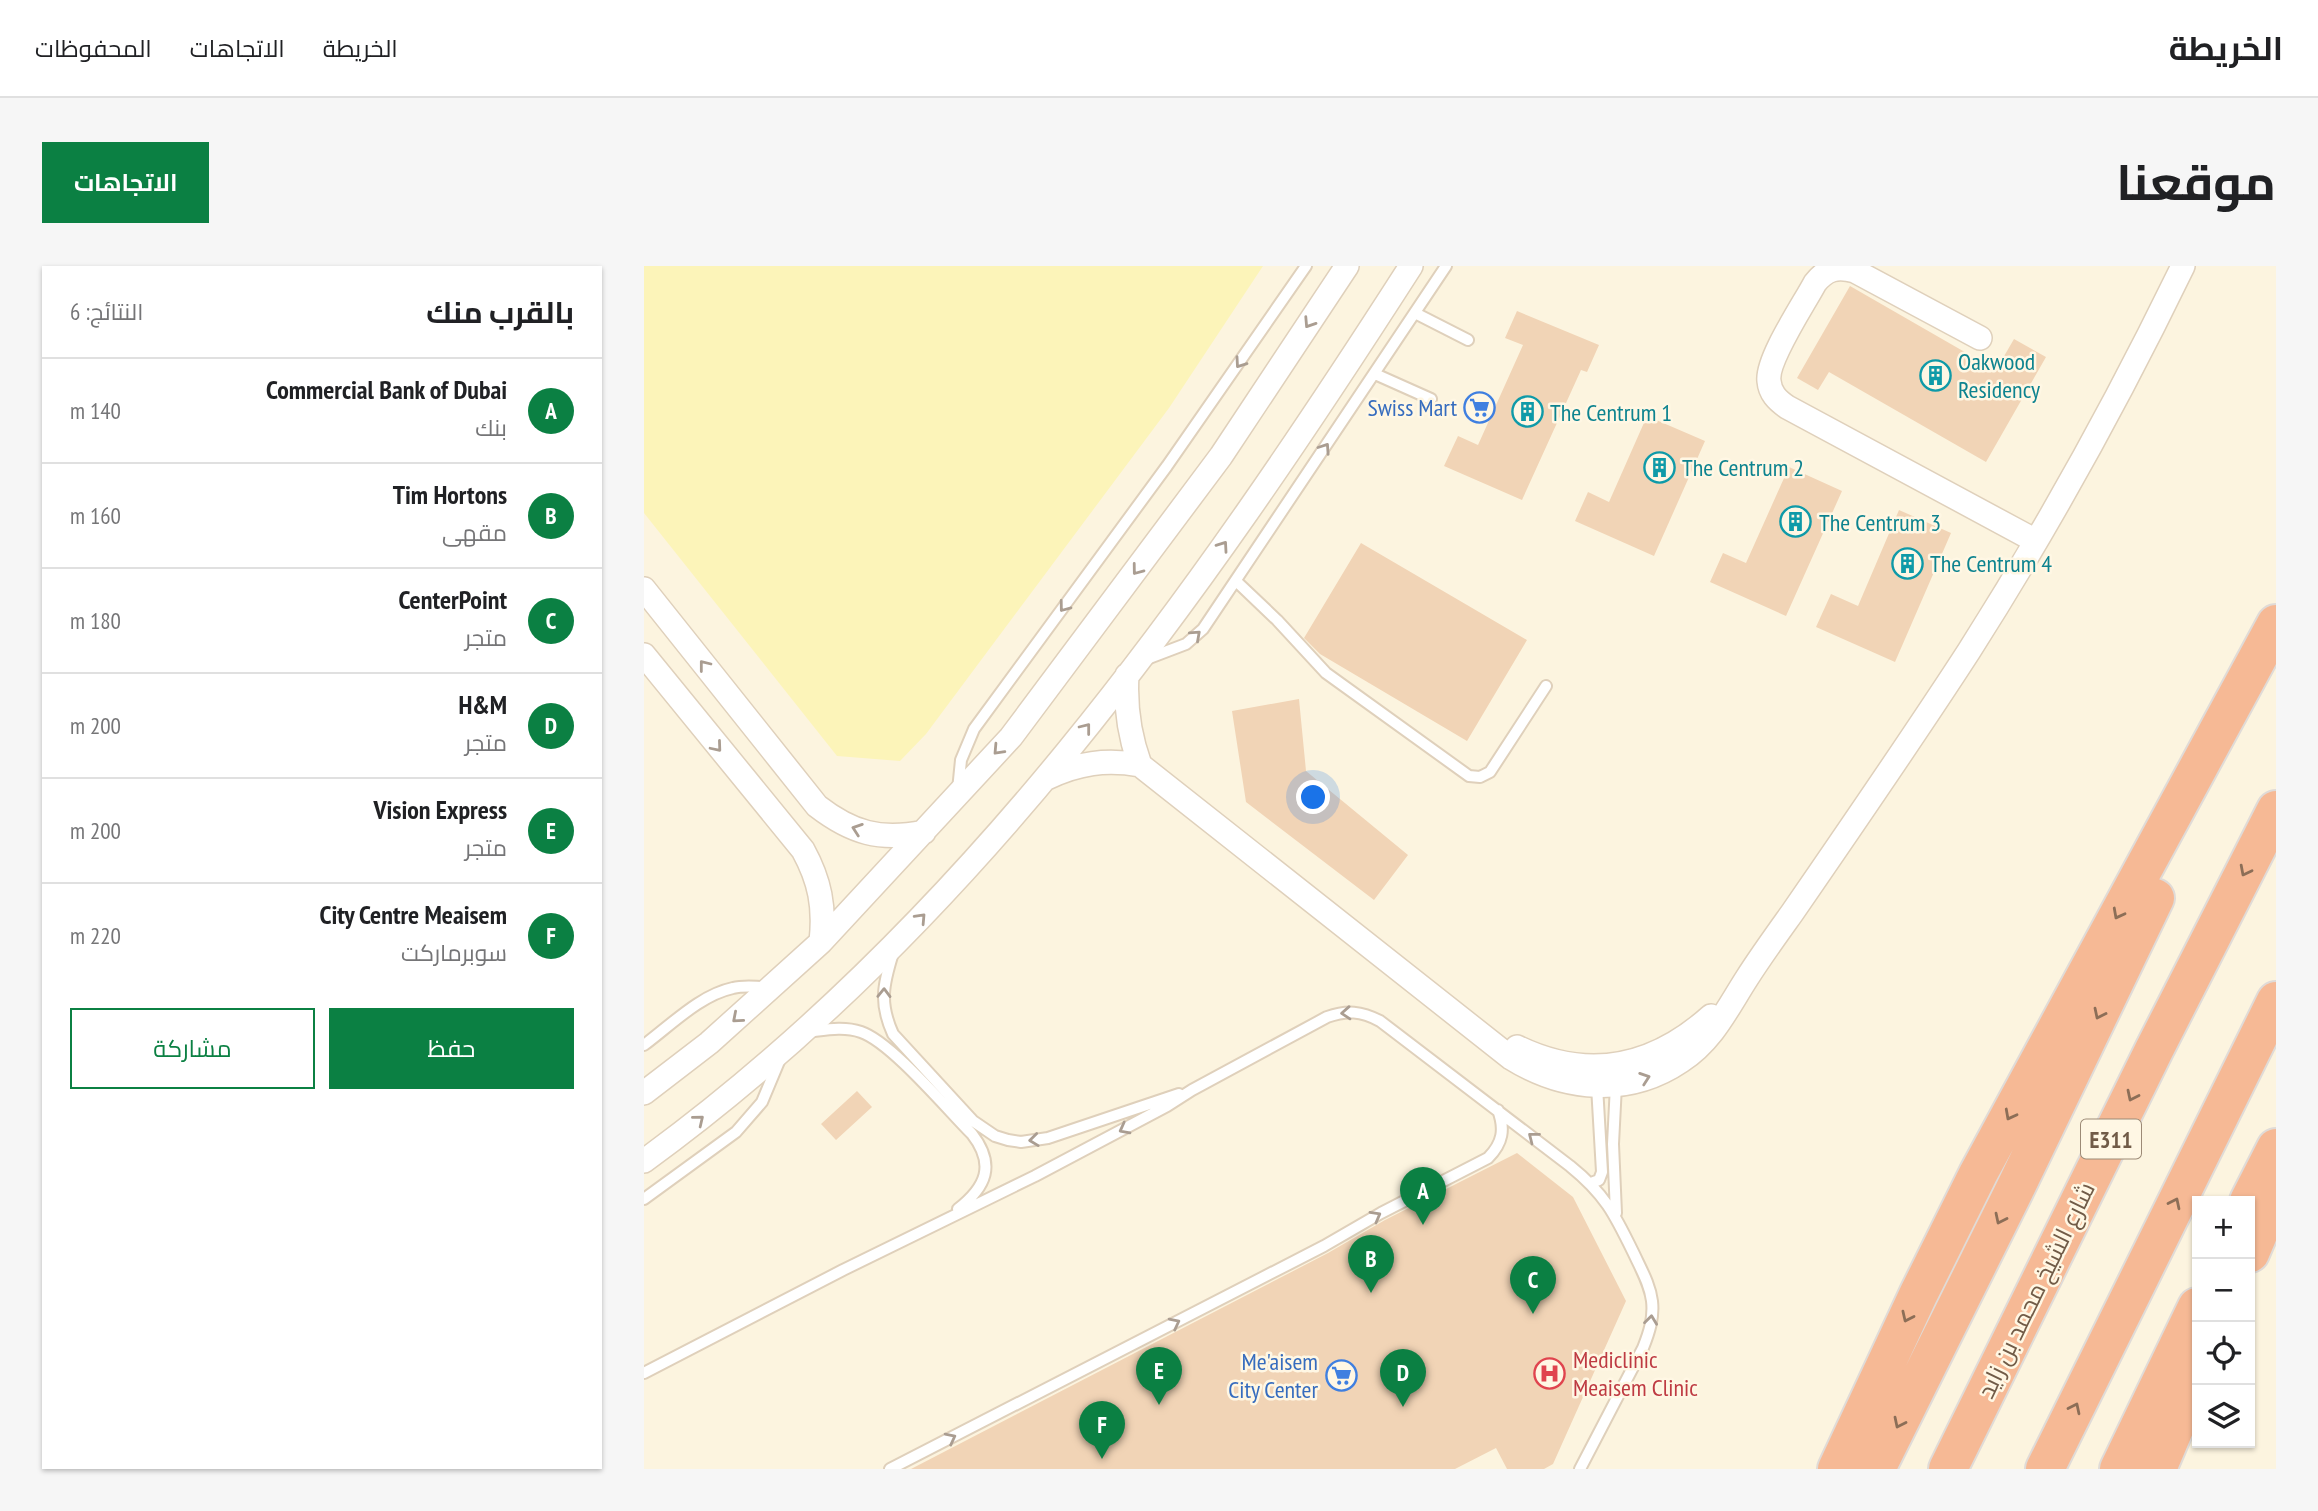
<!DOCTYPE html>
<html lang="ar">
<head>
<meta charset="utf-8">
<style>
	:root { --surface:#fff; --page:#f6f6f6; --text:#202124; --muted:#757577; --line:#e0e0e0; --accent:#0b8043 }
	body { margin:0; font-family:"PT Sans Narrow",Cairo,sans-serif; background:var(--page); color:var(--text); direction:rtl }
	.controls { position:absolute; right:21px; bottom:21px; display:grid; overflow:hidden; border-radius:0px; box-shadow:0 2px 5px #0004 }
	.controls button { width:63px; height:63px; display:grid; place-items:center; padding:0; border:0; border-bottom:2px solid var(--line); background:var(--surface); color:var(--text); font:35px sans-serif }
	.you { position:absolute; left:670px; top:532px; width:24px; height:24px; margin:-18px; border:5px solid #fff; border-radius:50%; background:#1a73e8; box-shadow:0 0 0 10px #1a73e833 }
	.badge { display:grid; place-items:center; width:46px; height:46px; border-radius:50%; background:var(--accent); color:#fff; font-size:23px; font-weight:700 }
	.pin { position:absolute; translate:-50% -58px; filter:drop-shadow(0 2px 4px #0008) }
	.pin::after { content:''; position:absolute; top:37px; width:24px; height:21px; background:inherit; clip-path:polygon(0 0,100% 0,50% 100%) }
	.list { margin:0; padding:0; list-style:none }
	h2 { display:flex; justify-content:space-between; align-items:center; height:91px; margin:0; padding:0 28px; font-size:30px }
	h2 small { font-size:23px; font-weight:400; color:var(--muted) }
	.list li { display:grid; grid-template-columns:46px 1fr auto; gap:21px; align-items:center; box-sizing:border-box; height:105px; padding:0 28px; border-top:2px solid var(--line) }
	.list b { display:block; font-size:26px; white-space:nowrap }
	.list p { margin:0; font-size:23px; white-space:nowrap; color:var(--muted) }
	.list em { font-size:23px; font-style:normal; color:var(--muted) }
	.actions { display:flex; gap:14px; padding:21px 28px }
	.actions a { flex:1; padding:16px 0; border:2px solid var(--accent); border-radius:0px; text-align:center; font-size:24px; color:var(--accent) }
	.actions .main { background:var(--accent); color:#fff }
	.icon { flex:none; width:38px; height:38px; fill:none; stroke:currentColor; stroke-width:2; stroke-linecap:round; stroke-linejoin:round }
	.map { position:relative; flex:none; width:1632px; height:1203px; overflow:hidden; direction:ltr; border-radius:0px }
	header { display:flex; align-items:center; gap:42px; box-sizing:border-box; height:98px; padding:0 35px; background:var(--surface); border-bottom:2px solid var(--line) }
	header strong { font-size:33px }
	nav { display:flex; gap:38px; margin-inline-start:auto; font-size:24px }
	.intro { display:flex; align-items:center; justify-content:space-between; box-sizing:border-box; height:168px; padding:0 42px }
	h1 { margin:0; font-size:49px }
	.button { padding:18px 32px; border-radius:0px; background:var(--accent); color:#fff; font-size:24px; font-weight:700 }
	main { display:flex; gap:42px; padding:0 42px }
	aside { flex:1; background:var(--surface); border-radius:0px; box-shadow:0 2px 5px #0004 }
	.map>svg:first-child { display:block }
</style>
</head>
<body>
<header>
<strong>الخريطة</strong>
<nav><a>الخريطة</a><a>الاتجاهات</a><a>المحفوظات</a></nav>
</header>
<div class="intro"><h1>موقعنا</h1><a class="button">الاتجاهات</a></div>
<main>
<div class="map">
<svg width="1632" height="1203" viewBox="0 0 1632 1203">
	<rect width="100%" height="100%" fill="#fcf4df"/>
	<path fill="#fcf4b9" d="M0 0H619L525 142 282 468 256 495 193 490 0 247Z"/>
	<path fill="#f1d4b6" d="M1206 20 1352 104 1370 73 1402 91 1342 196 1185 106 1174 124 1153 112Z
		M873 45 955 79 943 106 937 104 878 234 800 200 814 170 834 179 879 79 861 72Z
		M1003 150 1061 175 1010 290 931 255 944 226 965 236Z
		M1145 201 1198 225 1142 350 1066 316 1079 287 1102 297Z
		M1255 244 1307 267 1251 396 1172 361 1187 328 1214 340Z
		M717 277 883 374 823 475 676 388 660 372Z
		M655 433 662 505 764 589 730 634 602 536 588 445Z
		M213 825 228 841 192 874 177 858Z
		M873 887 929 931 982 1035 909 1198 900 1203H863L852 1182 811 1203H267L684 987 741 954Z"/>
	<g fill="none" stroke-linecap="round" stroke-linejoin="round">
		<defs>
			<path id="lane" d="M771 47 824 74
				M731 108 787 133
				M592 315 633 354 682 407 825 510 836 511 846 506 902 420
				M500 394 542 378 559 363 802 0
				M314 524 317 494 330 463 523 200 662 0
				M249 687C239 719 235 737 249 768L329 855 351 870 364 874 377 876 404 872 535 828
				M163 766C181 764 199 760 217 766 247 776 303 843 328 868 352 899 342 921 314 943
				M0 779C27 759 56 729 89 722 100 719 111 721 123 721
				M947 917 955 914 958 906 953 820
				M0 933 92 866 118 836 136 793
				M972 947 969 878 972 819
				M0 1107 199 1004 391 910 523 840 548 824 683 751C703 744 717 745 736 755L926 900C962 929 971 949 991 990 998 1005 1006 1019 1008 1035 1010 1052 1005 1067 999 1082L936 1203
				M246 1203 680 980 737 947 844 892C859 877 861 863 854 844"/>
			<path id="street" d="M1336 72 1211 5C1193 0 1182 3 1171 17 1160 38 1122 94 1125 115 1126 127 1133 134 1143 141L1392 275
				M0 323 173 540C208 567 236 575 280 566
				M0 389 159 584C176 615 181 641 177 676
				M483 409C481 441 485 469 496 499
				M403 512C434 497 462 493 496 499L867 792C920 825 984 831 1037 795 1069 774 1083 743 1103 712 1117 690 1133 668 1148 647 1208 560 1268 473 1325 385 1404 261 1475 132 1539 0
				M873 781C943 815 1009 802 1067 750
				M0 827 65 777 177 676 367 471 577 190 703 0
				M0 895C322 661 554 332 767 0"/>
			<path id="highway" d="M1605 935 1632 882
				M1606 987 1632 926
				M1193 1203 1274 1029 1334 908 1632 358
				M1232 1203 1370 925 1511 632
				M1304 1203 1510 784 1632 544
				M1401 1203 1632 735
				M1475 1203 1553 1041
				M1513 1203 1553 1109"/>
		</defs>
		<use href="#lane" stroke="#dfd0bb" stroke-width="14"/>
		<use href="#street" stroke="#dfd0bb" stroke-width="26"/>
		<use href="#highway" stroke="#e0dbd7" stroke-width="42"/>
		<use href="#lane" stroke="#fff" stroke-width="10"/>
		<use href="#street" stroke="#fff" stroke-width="23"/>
		<use href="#highway" stroke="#f6b995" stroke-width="38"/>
	</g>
	<defs><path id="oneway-chevron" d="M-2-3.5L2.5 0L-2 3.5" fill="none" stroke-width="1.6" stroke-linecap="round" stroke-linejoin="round" transform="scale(1.75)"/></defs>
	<g stroke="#aa9d91">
		<use href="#oneway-chevron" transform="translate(665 57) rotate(123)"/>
		<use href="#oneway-chevron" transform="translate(596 97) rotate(125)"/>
		<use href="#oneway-chevron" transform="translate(681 182) rotate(-56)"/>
		<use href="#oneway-chevron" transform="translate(579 280) rotate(-55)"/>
		<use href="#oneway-chevron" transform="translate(493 304) rotate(127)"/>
		<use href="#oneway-chevron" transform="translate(420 341) rotate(127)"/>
		<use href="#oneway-chevron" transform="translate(552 369) rotate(-42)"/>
		<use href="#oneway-chevron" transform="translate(60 399) rotate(-128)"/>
		<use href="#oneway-chevron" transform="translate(442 462) rotate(-52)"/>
		<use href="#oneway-chevron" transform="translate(73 481) rotate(50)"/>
		<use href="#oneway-chevron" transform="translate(354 484) rotate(133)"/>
		<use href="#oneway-chevron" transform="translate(213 563) rotate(-161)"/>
		<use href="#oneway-chevron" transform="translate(277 652) rotate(-47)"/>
		<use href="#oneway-chevron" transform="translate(240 727) rotate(-89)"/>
		<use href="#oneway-chevron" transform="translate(702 747) rotate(176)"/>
		<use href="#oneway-chevron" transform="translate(93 752) rotate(139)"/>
		<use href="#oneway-chevron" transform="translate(1001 812) rotate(-19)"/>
		<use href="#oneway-chevron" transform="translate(55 854) rotate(-39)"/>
		<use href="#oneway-chevron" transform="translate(480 863) rotate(152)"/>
		<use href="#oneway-chevron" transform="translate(889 871) rotate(-142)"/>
		<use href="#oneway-chevron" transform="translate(390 874) rotate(173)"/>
		<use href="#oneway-chevron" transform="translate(732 950) rotate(-29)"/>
		<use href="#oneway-chevron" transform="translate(1007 1054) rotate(-83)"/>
		<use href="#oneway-chevron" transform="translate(531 1057) rotate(-27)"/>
		<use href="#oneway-chevron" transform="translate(307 1172) rotate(-27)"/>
	</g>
	<g stroke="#8c6e57">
		<use href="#oneway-chevron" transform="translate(1601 605) rotate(117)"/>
		<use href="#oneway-chevron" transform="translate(1474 648) rotate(118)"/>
		<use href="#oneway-chevron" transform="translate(1455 748) rotate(116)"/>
		<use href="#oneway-chevron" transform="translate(1488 830) rotate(116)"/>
		<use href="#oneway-chevron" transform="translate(1366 849) rotate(118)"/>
		<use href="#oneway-chevron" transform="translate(1531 937) rotate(-64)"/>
		<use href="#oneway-chevron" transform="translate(1356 953) rotate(116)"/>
		<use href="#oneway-chevron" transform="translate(1263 1051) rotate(115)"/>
		<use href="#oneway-chevron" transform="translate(1431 1142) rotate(-64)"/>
		<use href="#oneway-chevron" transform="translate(1255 1157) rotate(116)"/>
	</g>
	<defs>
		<symbol id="building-ring" viewBox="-11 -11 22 22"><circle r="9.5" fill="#fff7e4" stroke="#0f9aa8" stroke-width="1.5"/><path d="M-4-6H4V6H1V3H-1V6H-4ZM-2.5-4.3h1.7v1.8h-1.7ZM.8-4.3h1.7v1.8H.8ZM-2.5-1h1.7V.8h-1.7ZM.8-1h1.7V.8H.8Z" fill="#0f9aa8"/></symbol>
		<symbol id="supermarket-ring" viewBox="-11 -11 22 22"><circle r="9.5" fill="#fff7e4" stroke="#3f7fe0" stroke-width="1.5"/><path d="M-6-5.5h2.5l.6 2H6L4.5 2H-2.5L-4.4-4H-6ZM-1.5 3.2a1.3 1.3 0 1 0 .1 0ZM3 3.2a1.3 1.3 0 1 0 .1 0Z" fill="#3f7fe0"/></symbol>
		<symbol id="hospital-ring" viewBox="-11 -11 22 22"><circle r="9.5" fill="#fff7e4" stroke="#e0444e" stroke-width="1.5"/><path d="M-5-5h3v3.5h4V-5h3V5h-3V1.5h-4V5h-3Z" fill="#e0444e"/></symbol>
	</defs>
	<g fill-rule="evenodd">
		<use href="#building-ring" x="1274" y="92" width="35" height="35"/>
		<use href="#supermarket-ring" x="818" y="124" width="35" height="35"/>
		<use href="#building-ring" x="866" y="128" width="35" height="35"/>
		<use href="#building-ring" x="998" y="184" width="35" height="35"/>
		<use href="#building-ring" x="1134" y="238" width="35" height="35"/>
		<use href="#building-ring" x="1246" y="280" width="35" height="35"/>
		<use href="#hospital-ring" x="888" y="1090" width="35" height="35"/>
		<use href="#supermarket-ring" x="680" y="1092" width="35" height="35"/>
	</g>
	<g text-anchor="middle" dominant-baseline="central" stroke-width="5" stroke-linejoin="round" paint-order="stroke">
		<rect fill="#fff7e4" stroke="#9c8a76" stroke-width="2" x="1437" y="853.5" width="60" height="39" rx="5"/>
		<g font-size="23" font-weight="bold" fill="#715b47">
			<text x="1467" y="873">E311</text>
		</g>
		<g font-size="24" fill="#0d838f" stroke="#fff7e4" text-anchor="start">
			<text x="1314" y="95">Oakwood<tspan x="1314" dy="28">Residency</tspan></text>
			<text x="906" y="146">The Centrum 1</text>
			<text x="1038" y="201">The Centrum 2</text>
			<text x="1175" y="256">The Centrum 3</text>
			<text x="1286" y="297">The Centrum 4</text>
		</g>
		<g font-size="24" fill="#366cbe" stroke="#fff7e4" text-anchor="end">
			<text x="813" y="141">Swiss Mart</text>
			<text x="674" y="1095">Me'aisem<tspan x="674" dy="28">City Center</tspan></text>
		</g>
		<g font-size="24" fill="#715b47" stroke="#fff7e4">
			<text transform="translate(1392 1024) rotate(-64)">شارع الشيخ محمد بن زايد</text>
		</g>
		<g font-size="24" fill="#be3a42" stroke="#fff7e4" text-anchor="start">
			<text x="929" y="1093">Mediclinic<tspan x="929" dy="28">Meaisem Clinic</tspan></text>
		</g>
	</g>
</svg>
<div class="controls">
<button>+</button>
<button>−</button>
<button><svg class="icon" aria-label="locate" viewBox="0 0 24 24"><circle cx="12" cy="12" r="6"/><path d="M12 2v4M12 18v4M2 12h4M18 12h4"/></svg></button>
<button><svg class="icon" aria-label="layers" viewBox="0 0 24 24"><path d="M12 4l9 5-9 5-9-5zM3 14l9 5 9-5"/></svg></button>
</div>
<div class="you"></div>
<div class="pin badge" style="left:779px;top:959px">A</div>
<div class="pin badge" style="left:727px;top:1027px">B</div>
<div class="pin badge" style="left:889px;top:1048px">C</div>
<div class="pin badge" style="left:759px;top:1141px">D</div>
<div class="pin badge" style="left:515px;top:1139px">E</div>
<div class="pin badge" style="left:458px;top:1193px">F</div>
</div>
<aside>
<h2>بالقرب منك<small>النتائج: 6</small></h2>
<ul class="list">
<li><span class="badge">A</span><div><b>Commercial Bank of Dubai</b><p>بنك</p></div><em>140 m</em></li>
<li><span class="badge">B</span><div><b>Tim Hortons</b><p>مقهى</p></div><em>160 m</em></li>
<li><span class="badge">C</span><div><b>CenterPoint</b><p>متجر</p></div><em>180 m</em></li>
<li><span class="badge">D</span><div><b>H&amp;M</b><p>متجر</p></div><em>200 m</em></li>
<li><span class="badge">E</span><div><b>Vision Express</b><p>متجر</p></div><em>200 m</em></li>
<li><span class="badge">F</span><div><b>City Centre Meaisem</b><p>سوبرماركت</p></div><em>220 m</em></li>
</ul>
<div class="actions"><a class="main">حفظ</a><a>مشاركة</a></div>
</aside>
</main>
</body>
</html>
